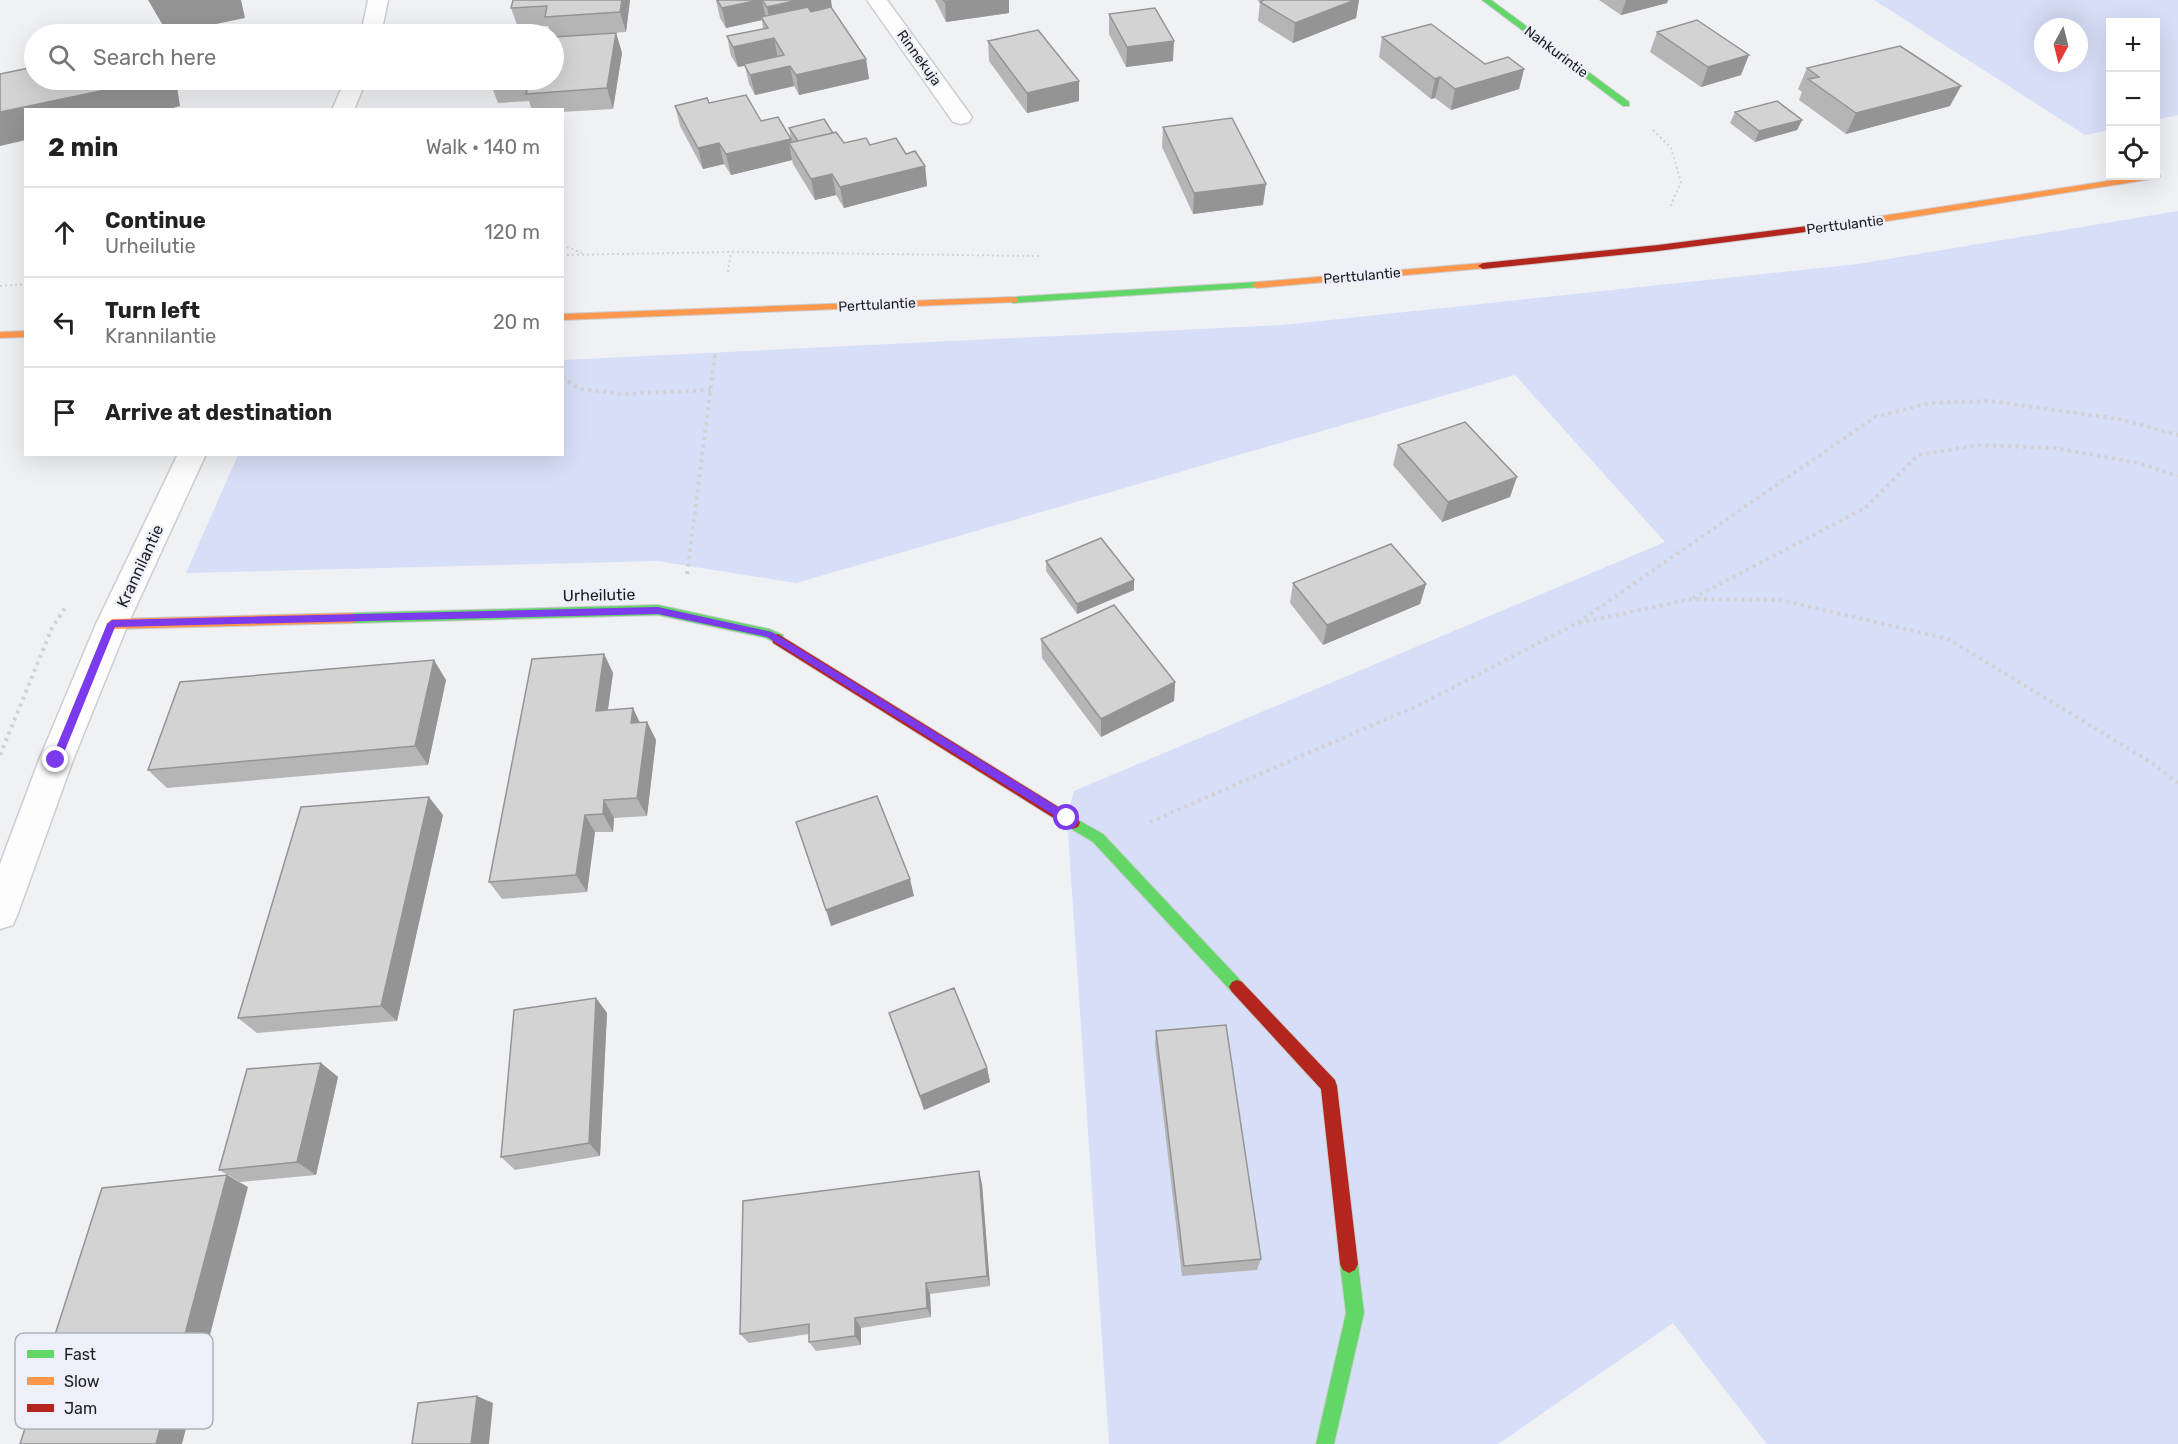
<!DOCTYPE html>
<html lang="en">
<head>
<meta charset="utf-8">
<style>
	:root { --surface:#fff; --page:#f2f2f2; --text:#222; --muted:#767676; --line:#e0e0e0 }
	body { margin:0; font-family:Rubik,sans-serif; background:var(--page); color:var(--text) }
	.controls { position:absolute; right:18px; top:18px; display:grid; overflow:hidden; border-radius:0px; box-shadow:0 6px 24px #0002 }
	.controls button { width:54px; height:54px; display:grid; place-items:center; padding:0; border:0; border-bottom:2px solid var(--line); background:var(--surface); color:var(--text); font:30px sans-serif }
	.compass { position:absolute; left:2034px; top:18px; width:54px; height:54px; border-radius:50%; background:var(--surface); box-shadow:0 6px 24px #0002; rotate:187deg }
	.stop { position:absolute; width:18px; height:18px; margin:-14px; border:4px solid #7c3aed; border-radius:50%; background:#fff }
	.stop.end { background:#7c3aed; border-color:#fff; box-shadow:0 2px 6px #0008 }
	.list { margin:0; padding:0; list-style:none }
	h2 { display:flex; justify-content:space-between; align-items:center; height:78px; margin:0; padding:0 24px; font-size:26px }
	h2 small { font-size:20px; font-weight:400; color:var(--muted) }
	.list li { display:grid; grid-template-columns:39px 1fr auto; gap:18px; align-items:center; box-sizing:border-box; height:90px; padding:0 24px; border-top:2px solid var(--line) }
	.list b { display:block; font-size:22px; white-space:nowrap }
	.list p { margin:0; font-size:20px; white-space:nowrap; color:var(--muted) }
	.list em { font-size:20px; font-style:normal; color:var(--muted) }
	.icon { flex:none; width:33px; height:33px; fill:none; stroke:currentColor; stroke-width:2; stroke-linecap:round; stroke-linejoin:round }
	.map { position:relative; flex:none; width:2178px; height:1444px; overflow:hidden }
	.search { position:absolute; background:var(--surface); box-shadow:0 6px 24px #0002; left:24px; top:24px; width:540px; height:66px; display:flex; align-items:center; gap:15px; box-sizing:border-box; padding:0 21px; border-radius:33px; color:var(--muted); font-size:22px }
	.panel { position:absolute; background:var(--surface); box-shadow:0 6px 24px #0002; left:24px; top:108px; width:540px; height:348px; border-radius:0px }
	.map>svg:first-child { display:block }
</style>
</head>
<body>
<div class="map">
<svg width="2178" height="1444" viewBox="0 0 2178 1444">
	<rect width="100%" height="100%" fill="#f0f1f5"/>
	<path fill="#d7def7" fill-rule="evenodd" d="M1874 0H2178V115L2156 120V22H2110V130L2085 135ZM2043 27H2079V63H2043Z
		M2178 211V1444H1767L1673 1323 1498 1444H1109L1067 818 1074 791 1665 542 1515 375 796 583 657 561 186 573 238 455 562 454 563 360 1282 325 1858 264Z"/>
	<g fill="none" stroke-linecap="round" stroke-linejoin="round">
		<defs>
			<path id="street" d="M368 0H388L381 34H361Z
				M867 0H887L972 117 969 122 961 124 953 122Z
				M345 80H366L354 110H332Z
				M178 454H206L128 624 73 760 18 913 13 925 0 929V864L39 760 96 624Z"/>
			<path id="fast" d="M1482 0H1491L1629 102V106H1623Z
				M1257 282 1262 285 1261 287 1013 303 1008 300 1013 297Z
				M658 605 769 629 783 635 784 639 778 644 766 638 658 615 353 623 347 618 353 613Z
				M1073 817 1103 834 1242 982 1245 987 1242 992 1237 994 1232 992 1093 842 1068 827 1066 823 1068 819Z
				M1349 1255 1355 1258 1358 1264 1364 1313 1334 1444H1316L1346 1313 1340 1264 1343 1258Z"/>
			<path id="slow" d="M2156 173 2160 176 2158 178 1856 226 1851 223 1856 220 2140 176H2156Z
				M1483 263 1487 264V268L1257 288 1252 285 1257 282Z
				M1013 297 1017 298V302L562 320V314Z
				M26 331V337L0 338V332Z
				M353 613 359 618 353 623 112 629 106 624 112 619Z"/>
			<path id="jam" d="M1856 220 1861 223 1859 225 1658 251 1483 269 1478 266 1483 263 1658 245Z
				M778 634 1078 819 1080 823 1078 827 1073 829 1068 827 773 643 772 639 773 635Z
				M1237 980 1242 982 1335 1080 1337 1086 1358 1264 1355 1270 1349 1273 1343 1270 1340 1264 1321 1089 1232 992 1229 987 1232 982Z"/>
		</defs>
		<use href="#street" stroke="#cccdcf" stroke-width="3"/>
		<use href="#fast" stroke="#cccdcf" stroke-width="2"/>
		<use href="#slow" stroke="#cccdcf" stroke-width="2"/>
		<use href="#jam" stroke="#cccdcf" stroke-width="2"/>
		<path stroke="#d2d2d4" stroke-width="2" stroke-dasharray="2 3" stroke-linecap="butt" d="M1653 130 1671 148 1681 182 1670 207
			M562 245 582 253
			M562 255 731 252 1039 256
			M728 272 731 252
			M0 286 26 284
			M714 356 715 352"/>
		<path stroke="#d2d2d4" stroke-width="4" stroke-dasharray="3 4.5" stroke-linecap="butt" d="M562 377 580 389 623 394 712 390
			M687 574 715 355
			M1693 598 1865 508 1918 455 1979 445 2055 448 2138 463 2178 476
			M1579 623 1691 599 1781 600 1948 639 2152 763 2178 783
			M0 755 52 628 65 608
			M1150 822 1421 704 1577 623 1875 417 1930 403 1990 401 2119 419 2178 435"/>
		<use href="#street" fill="#fdfdfe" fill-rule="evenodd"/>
		<use href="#fast" fill="#63d668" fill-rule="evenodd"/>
		<use href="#slow" fill="#ff974d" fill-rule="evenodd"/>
		<use href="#jam" fill="#b3261e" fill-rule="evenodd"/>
	</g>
	<path fill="#b6b5b6" d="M513 0H630L626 32 554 37V34H551L548 26 518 28 511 8Z
		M716 0H831L832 9 866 59 869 79 799 95 794 86 755 95 749 84 745 66 738 67 731 56 727 36 763 29 762 20 726 28 720 18Z
		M935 0H1009V13L946 22Z
		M1257 0H1359L1356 18 1293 43 1258 21 1260 2Z
		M1599 0H1668L1667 3 1621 15Z
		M1109 14 1173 61 1126 67 1109 34Z
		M1657 32 1741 75 1701 87 1650 52Z
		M616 33 622 53 613 109 562 112V110H532L529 101 498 103 490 82Z
		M1382 37 1485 64 1524 69 1519 89 1451 110 1435 98 1431 99 1379 57Z
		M988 41 1079 81V101L1027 113 989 61Z
		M1807 68 1950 106 1846 134 1799 100 1802 92 1798 89Z
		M709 103 761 121 791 138 789 128 833 133 844 143 870 145 906 154 925 166 927 186 844 208 836 195 815 200 793 164 792 160 731 175 724 164 703 169 680 126 675 106Z
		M1735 112 1802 120 1797 130 1755 142 1730 123Z
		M1163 127 1263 205 1193 214 1162 147Z
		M1398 445 1510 497 1442 522 1393 465Z
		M1046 561 1134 590 1077 614 1046 571Z
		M1293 583 1426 584 1420 604 1323 645 1290 603Z
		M1041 639 1175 682 1174 701 1101 737 1042 658Z
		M604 654 613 673 608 710 640 722H647L656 740 647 816 614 818 613 832H595L587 892 502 899 489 882Z
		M446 680 428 765 167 788 148 770Z
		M443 815 397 1021 257 1033 238 1018Z
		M596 998 607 1013 600 1156 515 1170 501 1157Z
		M889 1013 987 1068 990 1082 924 1110 894 1028Z
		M1156 1031 1261 1259 1257 1270 1182 1276 1155 1045Z
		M321 1063 338 1077 316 1175 240 1182 219 1170Z
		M982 1184 990 1286 930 1294 931 1317 861 1328V1345L816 1351 809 1342V1334L749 1343 740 1334Z"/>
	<path fill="#949494" d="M148 0H241L245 18 168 34Z
		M622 0H630L626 32 620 12Z
		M759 0H762L766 19 761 17 762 20 726 28 722 8Z
		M799 0H831L832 9 771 27 767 7Z
		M960 0H1009V13L946 22 945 2Z
		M1355 0H1359L1356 18 1293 43 1295 23Z
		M1626 0H1668L1667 3 1621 15Z
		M616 33 622 53 613 109 607 88Z
		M774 38 778 59 738 67 733 47Z
		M1174 41 1173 61 1126 67 1127 47Z
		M1749 55 1741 75 1701 87 1708 67Z
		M866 59 869 79 799 95 796 75Z
		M790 66 794 86 755 95 750 75Z
		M1524 69 1519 89 1451 110 1455 89Z
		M1440 77 1435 98 1431 99 1435 79Z
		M153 80H176L180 106 166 110H26V140L0 146V112Z
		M1079 81V101L1027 113V93Z
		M1961 86 1950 106 1846 134 1856 113Z
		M1802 120 1797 130 1755 142 1759 131Z
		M791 139 793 150 789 143 792 160 731 175 726 154Z
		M719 143 724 164 703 169 698 148Z
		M925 166 927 186 844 208 840 187Z
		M832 174 836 195 815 200 811 179Z
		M1266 184 1263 205 1193 214 1194 193Z
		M1517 477 1510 497 1442 522 1448 502Z
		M1134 580V590L1077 614V604Z
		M1426 584 1420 604 1323 645 1327 625Z
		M604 654 613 673 605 729 596 711Z
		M434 660 446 680 428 765 415 746Z
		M1175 682 1174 701 1101 737V719Z
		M633 708 642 727 631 723Z
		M647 722 656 740 647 816 637 798Z
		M429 797 443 815 397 1021 381 1006Z
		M604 800 614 818 613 832 603 814Z
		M585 815 595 832 587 892 576 875Z
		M910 879 914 896 831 926 826 910Z
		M596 998 607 1013 600 1156 589 1143Z
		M321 1063 338 1077 316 1175 297 1162Z
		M987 1068 990 1082 924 1110 920 1096Z
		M979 1171 982 1184 990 1286 987 1276Z
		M227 1175 248 1187 182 1444H156Z
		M926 1283 930 1294 931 1317 927 1308Z
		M855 1318 861 1328V1345L855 1336Z
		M477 1396 493 1403 489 1444H471Z"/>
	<path fill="#d4d3d4" stroke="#949494" stroke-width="1.5" d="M513 0H622L620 12 545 17 547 6 511 8Z
		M717 0H759L722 8Z
		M762 0H799L767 7Z
		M943 0H960L945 2Z
		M1264 0H1355L1295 23 1260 2Z
		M808 7 811 12 831 7 866 59 796 75 790 66 750 75 744 64 784 55 774 38 733 47 727 36 768 28 761 17Z
		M1155 8 1174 41 1127 47 1109 14Z
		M1697 20 1749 55 1708 67 1657 32Z
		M1431 24 1485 64 1508 57 1524 69 1455 89 1440 77 1435 79 1382 37Z
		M1038 30 1079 81 1027 93 988 41Z
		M616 33 607 88 526 94 530 80 490 82 491 80H554V37Z
		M1900 46 1961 86 1856 113 1808 79 1819 77 1807 68Z
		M34 67V80H153L0 112V74Z
		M746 95 761 121 778 117 791 139 726 154 719 143 698 148 675 106 707 98 709 103Z
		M1777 101 1802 120 1759 131 1735 112Z
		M1232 118 1266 184 1194 193 1163 127Z
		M824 119 833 133 798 141 789 128Z
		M836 132 844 143 866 138 870 145 896 138 906 154 915 151 925 166 840 187 832 174 811 179 789 143Z
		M1465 422 1517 477 1448 502 1398 445Z
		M1101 538 1134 580 1077 604 1046 561Z
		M1391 544 1426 584 1327 625 1293 583Z
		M1114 605 1175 682 1101 719 1041 639Z
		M604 654 596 711 633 708 631 723 647 722 637 798 604 800 603 814 585 815 576 875 489 882 532 659Z
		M434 660 415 746 148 770 180 682Z
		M877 796 910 879 826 910 796 822Z
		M429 797 381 1006 238 1018 301 807Z
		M954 988 987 1068 920 1096 889 1013Z
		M596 998 589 1143 501 1157 514 1010Z
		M1226 1025 1261 1259 1184 1266 1156 1031Z
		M321 1063 297 1162 219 1170 247 1069Z
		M979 1171 987 1276 926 1283 927 1308 855 1318V1336L809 1342V1324L740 1334 743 1201Z
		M227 1175 156 1444H20L102 1188Z
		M477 1396 471 1444H412L418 1403Z"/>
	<path fill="#7c3aed" d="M658 607 772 632 1070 815V821H1063L767 637 658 614 115 627 61 760 56 764 51 760 107 624 112 620Z"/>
	<g text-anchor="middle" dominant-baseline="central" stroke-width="4.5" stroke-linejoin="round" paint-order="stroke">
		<g font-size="14" fill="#1c1d20" stroke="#edf0f8">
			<text transform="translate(1556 52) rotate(37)">Nahkurintie</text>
			<text transform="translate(919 58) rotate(54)">Rinnekuja</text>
			<text transform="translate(1845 225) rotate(-7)">Perttulantie</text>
			<text transform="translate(1362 276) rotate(-5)">Perttulantie</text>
			<text transform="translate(877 305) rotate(-3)">Perttulantie</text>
		</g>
		<g font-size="16" fill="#1c1d20" stroke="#edf0f8">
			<text transform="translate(140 566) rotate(-65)">Krannilantie</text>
			<text transform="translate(599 595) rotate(-1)">Urheilutie</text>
		</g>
	</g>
	<rect x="15" y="1333" width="198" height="96" rx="9" fill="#edf0f8" stroke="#aeb1b7" stroke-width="1.5"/>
	<rect x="27" y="1350" width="27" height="8" fill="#63d668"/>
	<rect x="27" y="1377" width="27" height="8" fill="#ff974d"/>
	<rect x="27" y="1404" width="27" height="8" fill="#b3261e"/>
	<g font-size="16" fill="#1c1d20">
		<text x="64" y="1360">Fast</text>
		<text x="64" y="1387">Slow</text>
		<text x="64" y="1414">Jam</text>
	</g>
</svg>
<div class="controls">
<button>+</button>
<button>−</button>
<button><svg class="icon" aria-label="locate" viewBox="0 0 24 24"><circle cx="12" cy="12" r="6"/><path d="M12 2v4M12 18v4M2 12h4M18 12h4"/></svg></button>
</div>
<svg class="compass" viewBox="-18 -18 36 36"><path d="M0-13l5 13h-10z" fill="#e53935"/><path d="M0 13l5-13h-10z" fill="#767676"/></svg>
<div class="stop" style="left:1067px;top:818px"></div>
<div class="stop end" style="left:56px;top:760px"></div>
<div class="search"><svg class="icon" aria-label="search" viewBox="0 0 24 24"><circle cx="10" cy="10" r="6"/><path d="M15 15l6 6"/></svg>Search here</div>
<section class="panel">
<h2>2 min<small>Walk · 140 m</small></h2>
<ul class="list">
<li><svg class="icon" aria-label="ahead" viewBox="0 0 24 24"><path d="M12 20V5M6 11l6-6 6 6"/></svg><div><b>Continue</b><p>Urheilutie</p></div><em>120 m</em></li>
<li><svg class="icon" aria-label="left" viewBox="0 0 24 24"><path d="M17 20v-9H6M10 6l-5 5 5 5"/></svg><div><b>Turn left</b><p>Krannilantie</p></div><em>20 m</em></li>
<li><svg class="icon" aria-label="arrive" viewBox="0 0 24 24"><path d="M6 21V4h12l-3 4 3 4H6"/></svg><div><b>Arrive at destination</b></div></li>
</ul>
</section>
</div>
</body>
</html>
